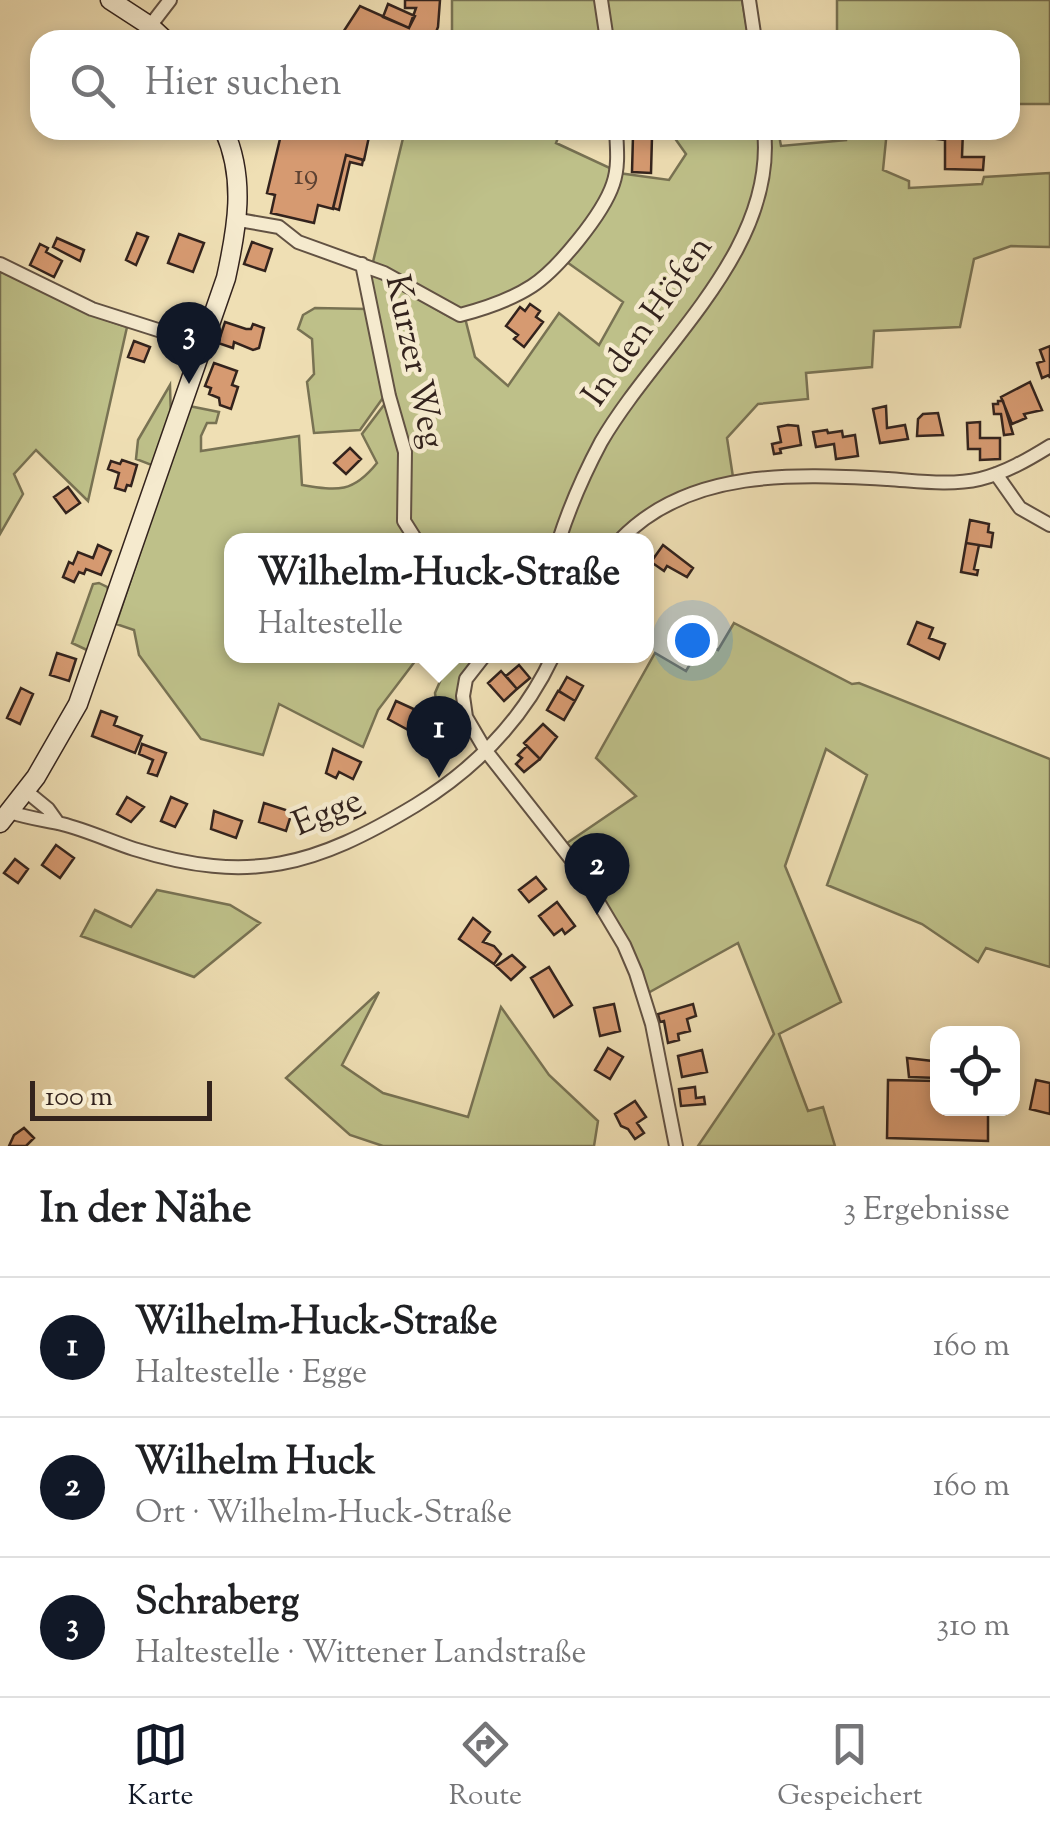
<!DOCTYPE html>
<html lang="de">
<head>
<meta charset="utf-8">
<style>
	:root { --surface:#fff; --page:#f6f6f6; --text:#202124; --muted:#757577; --line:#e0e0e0; --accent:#111827 }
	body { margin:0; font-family:"Sorts Mill Goudy",serif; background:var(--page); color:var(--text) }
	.controls { position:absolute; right:30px; bottom:30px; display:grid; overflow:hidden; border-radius:20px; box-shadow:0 5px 15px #0003 }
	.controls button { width:90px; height:90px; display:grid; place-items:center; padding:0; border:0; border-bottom:2px solid var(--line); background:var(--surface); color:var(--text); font:50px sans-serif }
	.scale { position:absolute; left:30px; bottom:25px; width:182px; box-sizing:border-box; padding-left:10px; border:5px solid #33231d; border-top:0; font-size:28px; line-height:35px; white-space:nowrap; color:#33231d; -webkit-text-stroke:8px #f5eace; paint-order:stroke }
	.you { position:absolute; left:692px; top:640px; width:35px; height:35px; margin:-25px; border:8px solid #fff; border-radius:50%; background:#1a73e8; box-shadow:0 0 0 15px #1a73e833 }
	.badge { display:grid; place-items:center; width:65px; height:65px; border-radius:50%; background:var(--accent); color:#fff; font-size:32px; font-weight:700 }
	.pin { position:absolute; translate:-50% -82px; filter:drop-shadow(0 2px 5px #0008) }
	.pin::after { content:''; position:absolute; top:52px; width:35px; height:30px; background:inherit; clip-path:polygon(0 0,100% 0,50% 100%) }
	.popup { position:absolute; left:224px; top:533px; width:430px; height:130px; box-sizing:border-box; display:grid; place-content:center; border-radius:20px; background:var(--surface); filter:drop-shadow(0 2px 8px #0005); font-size:32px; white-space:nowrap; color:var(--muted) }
	.popup b { font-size:38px; color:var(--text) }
	.popup::after { content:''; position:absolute; left:50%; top:100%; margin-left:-20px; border:20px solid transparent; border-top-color:var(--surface) }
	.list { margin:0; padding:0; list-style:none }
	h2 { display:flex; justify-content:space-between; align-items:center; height:130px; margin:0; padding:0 40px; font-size:42px }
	h2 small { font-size:32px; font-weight:400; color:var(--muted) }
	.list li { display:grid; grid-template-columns:65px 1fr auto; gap:30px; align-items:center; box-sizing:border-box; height:140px; padding:0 40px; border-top:2px solid var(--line) }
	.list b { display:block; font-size:38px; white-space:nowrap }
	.list p { margin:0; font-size:32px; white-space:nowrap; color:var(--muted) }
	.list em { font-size:32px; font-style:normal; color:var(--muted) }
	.icon { flex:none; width:55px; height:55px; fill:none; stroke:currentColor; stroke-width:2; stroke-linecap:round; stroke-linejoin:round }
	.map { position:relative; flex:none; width:1050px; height:1146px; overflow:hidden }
	.search { position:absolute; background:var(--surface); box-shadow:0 5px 15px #0003; left:30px; right:30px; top:30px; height:110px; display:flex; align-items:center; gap:25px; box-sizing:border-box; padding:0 35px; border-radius:30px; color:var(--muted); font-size:38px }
	.sheet { height:550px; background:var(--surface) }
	nav { display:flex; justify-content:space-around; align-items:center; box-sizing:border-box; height:140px; border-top:2px solid var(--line); background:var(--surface); font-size:28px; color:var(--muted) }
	nav a { display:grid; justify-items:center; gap:5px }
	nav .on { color:var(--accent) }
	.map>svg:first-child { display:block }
</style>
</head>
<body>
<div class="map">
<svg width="1050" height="1146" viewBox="0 0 1050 1146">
	<rect width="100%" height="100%" fill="#efdfb4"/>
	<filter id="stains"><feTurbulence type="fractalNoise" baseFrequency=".002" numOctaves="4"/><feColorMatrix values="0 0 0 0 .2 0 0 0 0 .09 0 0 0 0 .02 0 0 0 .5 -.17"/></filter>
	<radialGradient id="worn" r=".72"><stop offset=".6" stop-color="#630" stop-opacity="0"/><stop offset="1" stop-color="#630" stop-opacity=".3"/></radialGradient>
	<path fill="#bec089" stroke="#787253" stroke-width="2.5" d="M452 0H742L749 40H448L452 30Z
		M837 0H1050V104H1010V40H837Z
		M405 130H561L556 143 612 169C607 205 555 269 523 286 505 296 484 303 465 312L372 266Z
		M669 130H778L781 146 846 140V130H887L883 170 909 181V188L982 184 984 177 1050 173V247L1011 246 974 259 960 327 874 331 872 367 806 373 808 399 758 404 727 438 733 477C684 490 648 502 612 540H232V656H419L378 710 363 747 279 704 263 755 201 739 139 655 134 630 116 624 189 406 219 412 216 423H207L201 436V451L299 436 302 485C338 491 353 493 377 463L362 434 387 401 402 451 401 513 408 534 409 450 393 394 368 270 450 317 465 318 475 357 508 386 559 313 599 345 623 302 564 260C585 234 611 206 618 173L669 180 686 154Z
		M0 271 89 314 127 327 88 501 36 450 14 474 23 494 0 534Z
		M315 308 368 309 385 395 360 430 314 433 307 382 314 374 312 339 298 329 303 315Z
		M170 385 171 422 154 466 136 459 138 440Z
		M99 583 107 587 110 595 89 651 72 643 93 584Z
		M734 623 852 684 859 683 1050 759V967L986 948 978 962 922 924 827 885 867 775 826 749 785 866 841 1002 779 1034 808 1111 823 1107 835 1146H698L774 1034 738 943 648 993 628 941 567 843 636 796 596 758 655 653 686 671 703 642 718 650Z
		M451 656H477C461 679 451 698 462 726L439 725 435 693Z
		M157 890 230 905 260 923 194 977 81 936 95 910 131 927Z
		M379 992 342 1065 383 1093 468 1117 501 1007 549 1075 598 1121 594 1146H383L350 1135 286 1078Z"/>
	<path fill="#d69a71" stroke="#33231d" stroke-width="2.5" d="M405 0H440L438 27 433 40H338L360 6 409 28 416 8H405Z
		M388 4 415 16 409 28 383 17Z
		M263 130H361L370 132 364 160 346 155 333 209 318 205 314 223 271 213 275 195 267 193 280 139 262 135Z
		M914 130H963L962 157H984L983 170 945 169V140L913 136Z
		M633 136 652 137 651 173 632 172Z
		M346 155 363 160 362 165 350 162 339 210 333 208Z
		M137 233 148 237 136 265 126 260Z
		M179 234 204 243 193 272 168 263Z
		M57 238 84 250 80 261 53 247Z
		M252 242 272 249 265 271 244 264Z
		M40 244 48 248 46 252 62 261 54 277 30 265Z
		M530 304 540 311 536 317 543 322 524 347 514 339 518 335 506 326 520 307 525 311Z
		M225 322 246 329H251L253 324 264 328 259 348 253 350 234 342 233 348 218 343Z
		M134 341 150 347 144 362 128 357Z
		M1050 346V378L1049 375 1042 378 1037 363 1044 361 1040 350Z
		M214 363 237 371 232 385 238 387 231 409 220 405 219 398 209 394 211 388 205 386Z
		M1030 382 1042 410 1024 414 1026 418 1012 424 1001 397Z
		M998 401H1003L1013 434 1004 435 1001 414H994L993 404H998Z
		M886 406 887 428 905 425 908 439 880 443 873 409Z
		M938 413 943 435 917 436 918 419 923 414Z
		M980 422V438H1000V459L980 460V449H968L967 423Z
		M788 425 798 426 801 445 780 449 781 453 774 454 772 444 781 442 778 427Z
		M827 430 828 433 842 431 843 437 855 435 858 456 836 459 834 444 816 447 813 432Z
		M350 448 361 459 346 474 334 463Z
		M122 460 137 465 131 486 127 485 125 491 115 488 119 473 108 469 111 461 120 464Z
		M68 487 80 503 66 513 54 497Z
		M970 520 989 524 988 532 993 533 991 547 966 543Z
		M966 543 979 545 974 569 978 570 977 575 961 572Z
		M98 545 111 551 101 575 86 569 84 574 79 572 74 582 63 577 69 562 73 564 78 552 93 558Z
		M663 545 693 568 687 577 667 566 664 571 651 562Z
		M917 622 933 628 929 638 945 644 939 659 908 644Z
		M57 653 76 659 69 681 50 675Z
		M519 665 530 678 517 689 506 676Z
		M501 671 517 689 504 701 488 683Z
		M567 677 583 686 575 701 559 691Z
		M21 688 33 694 20 724 7 718Z
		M558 691 575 701 564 720 547 710Z
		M396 701 418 711 415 719 429 726 423 738 388 719Z
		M101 711 117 717 114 725 142 736 135 753 92 736Z
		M543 724 557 737 540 759 524 743Z
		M142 744 166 753 157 776 148 773 153 760 139 754Z
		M527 746 540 759 524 772 516 764 522 758 518 755Z
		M333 749 361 762 353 779 339 772 336 778 326 773Z
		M127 797 144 807 131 822 117 814Z
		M171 797 187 804 175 827 161 821Z
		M357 797 365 813 345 823 337 807Z
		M264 803 292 812 286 831 259 822Z
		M214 811 242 821 236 838 211 829Z
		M56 845 74 858 60 878 42 865Z
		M15 859 28 869 18 883 4 873Z
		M536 877 546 889 529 902 519 890Z
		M557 902 575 926 565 934 562 929 554 935 539 916Z
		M473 918 490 932 483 942 494 946 501 954 494 964 459 939Z
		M512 955 525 967 511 980 496 966Z
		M549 967 572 1005 554 1017 531 978Z
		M614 1004 620 1031 600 1036 594 1008Z
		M693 1004 696 1016 687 1019 690 1031 678 1034 679 1040 668 1043 664 1021 660 1022 658 1014Z
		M608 1048 623 1057 610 1079 595 1070Z
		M702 1050 707 1072 682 1077 678 1056Z
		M907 1058 933 1061V1058H938V1078L909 1077Z
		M888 1080 938 1081V1108H988V1141L887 1138Z
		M1036 1080 1050 1083V1114L1030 1109Z
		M695 1087 696 1098 704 1097 705 1104 681 1106 679 1089Z
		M635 1101 646 1117 637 1123 644 1133 635 1139 628 1129 621 1126 615 1114Z
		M24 1128 34 1138 26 1146H9L14 1135Z"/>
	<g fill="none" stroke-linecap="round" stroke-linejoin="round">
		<defs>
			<path id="street" d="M601 0 607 40
				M749 0 755 40
				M150 26 170 0
				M239 220 279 227 298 242 384 273 460 315C483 309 512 299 532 286 558 269 603 214 613 184 619 167 617 148 616 130
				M0 264 92 309 202 344
				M362 264 389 396 405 452 404 521 416 540
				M996 474 1020 508 1050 525
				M559 540C569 509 585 472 601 442 656 347 777 251 764 130
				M620 540C689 468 795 474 888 479 918 481 950 486 980 479 1005 473 1029 459 1050 446
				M484 656 466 679 463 696 466 717 486 751 578 868 624 945 636 973 652 1024 676 1146
				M26 791 48 809 58 823
				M10 812C28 818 44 820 62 824 86 830 110 841 134 849 250 885 315 866 416 805 476 768 523 720 553 656"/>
			<path id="secondary" d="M110 0 150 26 165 40
				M0 823 36 777 78 704 226 278C237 228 246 179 224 130"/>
		</defs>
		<use href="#street" stroke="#625243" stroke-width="16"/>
		<use href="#secondary" stroke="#33231d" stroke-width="21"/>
		<use href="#street" stroke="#f5eace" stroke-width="12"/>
		<use href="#secondary" stroke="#f5eace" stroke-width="18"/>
	</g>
	<g text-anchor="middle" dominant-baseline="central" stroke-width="9" stroke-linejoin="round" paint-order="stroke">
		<g font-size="30" fill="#5c4132">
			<text x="306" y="176">19</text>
		</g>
		<g font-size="35" fill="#33231d" stroke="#f5eace">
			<text transform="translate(649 322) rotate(-55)">In den Höfen</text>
			<text transform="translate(413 362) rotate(78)">Kurzer Weg</text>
			<text transform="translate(328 814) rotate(-23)">Egge</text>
		</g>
	</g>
	<rect width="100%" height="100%" filter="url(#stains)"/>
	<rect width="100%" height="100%" fill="url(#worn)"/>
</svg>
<div class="controls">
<button><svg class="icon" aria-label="locate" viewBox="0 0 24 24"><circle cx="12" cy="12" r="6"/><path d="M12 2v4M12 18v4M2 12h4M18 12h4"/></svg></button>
</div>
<div class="scale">100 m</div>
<div class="you"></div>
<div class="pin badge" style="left:439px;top:778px">1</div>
<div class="popup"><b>Wilhelm-Huck-Straße</b>Haltestelle</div>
<div class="pin badge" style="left:597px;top:915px">2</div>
<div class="pin badge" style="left:189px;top:384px">3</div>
<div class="search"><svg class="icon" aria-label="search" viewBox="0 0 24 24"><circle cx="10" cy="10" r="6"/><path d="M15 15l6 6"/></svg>Hier suchen</div>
</div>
<section class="sheet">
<h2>In der Nähe<small>3 Ergebnisse</small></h2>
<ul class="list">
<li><span class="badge">1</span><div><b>Wilhelm-Huck-Straße</b><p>Haltestelle · Egge</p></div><em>160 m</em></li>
<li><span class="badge">2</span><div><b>Wilhelm Huck</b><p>Ort · Wilhelm-Huck-Straße</p></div><em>160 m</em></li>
<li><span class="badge">3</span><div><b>Schraberg</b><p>Haltestelle · Wittener Landstraße</p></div><em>310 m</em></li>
</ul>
</section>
<nav>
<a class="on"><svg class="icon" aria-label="map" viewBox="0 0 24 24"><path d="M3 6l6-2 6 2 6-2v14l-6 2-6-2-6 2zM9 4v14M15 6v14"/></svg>Karte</a>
<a><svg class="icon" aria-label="directions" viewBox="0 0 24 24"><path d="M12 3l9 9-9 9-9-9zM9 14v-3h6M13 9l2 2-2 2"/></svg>Route</a>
<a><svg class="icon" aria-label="saved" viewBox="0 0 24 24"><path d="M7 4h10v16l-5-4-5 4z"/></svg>Gespeichert</a>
</nav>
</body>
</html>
